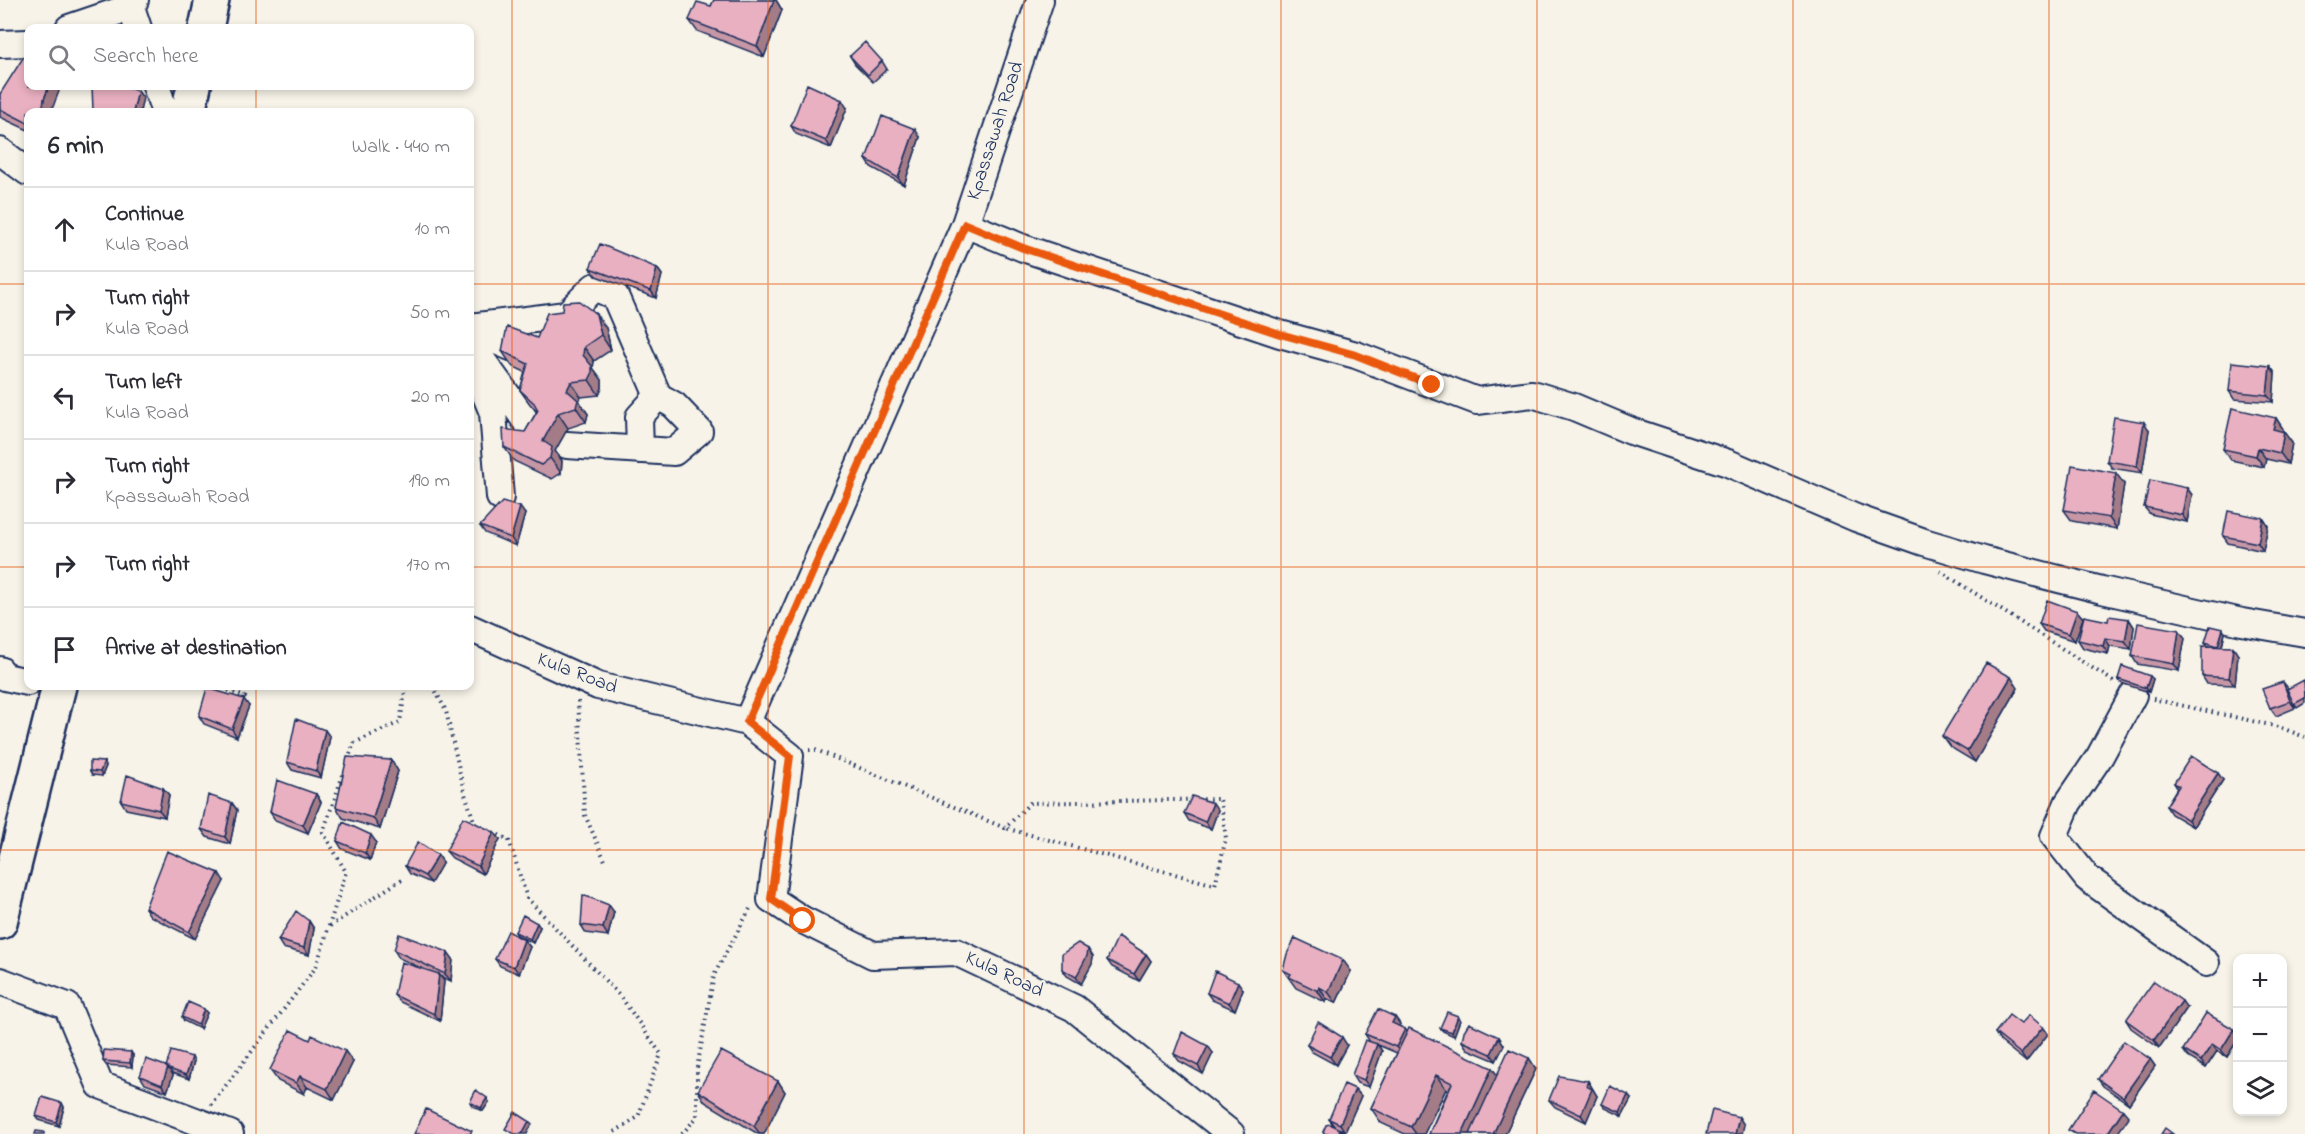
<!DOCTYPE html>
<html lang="en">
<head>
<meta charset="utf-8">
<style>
	:root { --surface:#fff; --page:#f2f2f3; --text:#2b2b33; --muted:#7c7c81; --line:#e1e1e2 }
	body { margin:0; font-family:"Indie Flower",sans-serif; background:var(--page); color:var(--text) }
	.controls { position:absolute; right:18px; bottom:18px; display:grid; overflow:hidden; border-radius:12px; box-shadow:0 3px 9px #0003 }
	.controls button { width:54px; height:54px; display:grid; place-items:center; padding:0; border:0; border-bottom:2px solid var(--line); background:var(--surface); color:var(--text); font:30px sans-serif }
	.stop { position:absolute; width:18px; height:18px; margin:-14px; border:4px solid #ea580c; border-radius:50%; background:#fff }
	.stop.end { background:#ea580c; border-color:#fff; box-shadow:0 2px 6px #0008 }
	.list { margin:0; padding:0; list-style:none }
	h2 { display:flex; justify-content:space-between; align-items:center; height:78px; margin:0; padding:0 24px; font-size:26px }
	h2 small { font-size:20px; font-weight:400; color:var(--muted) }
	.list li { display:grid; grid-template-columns:39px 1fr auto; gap:18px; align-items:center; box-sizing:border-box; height:84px; padding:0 24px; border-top:2px solid var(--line) }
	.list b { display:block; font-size:22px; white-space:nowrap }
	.list p { margin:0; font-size:20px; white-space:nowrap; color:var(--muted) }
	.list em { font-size:20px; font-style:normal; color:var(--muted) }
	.icon { flex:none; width:33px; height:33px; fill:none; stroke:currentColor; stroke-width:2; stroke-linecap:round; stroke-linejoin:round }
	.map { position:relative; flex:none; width:2305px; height:1134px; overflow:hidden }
	.search { position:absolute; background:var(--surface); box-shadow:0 3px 9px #0003; left:24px; top:24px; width:450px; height:66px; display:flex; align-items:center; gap:15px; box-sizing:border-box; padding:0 21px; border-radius:12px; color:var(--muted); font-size:22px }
	.panel { position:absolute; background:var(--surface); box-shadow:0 3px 9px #0003; left:24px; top:108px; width:450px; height:582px; border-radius:12px }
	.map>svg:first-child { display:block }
</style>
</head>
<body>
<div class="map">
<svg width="2305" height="1134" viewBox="0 0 2305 1134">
	<rect width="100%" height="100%" fill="#f7f3e8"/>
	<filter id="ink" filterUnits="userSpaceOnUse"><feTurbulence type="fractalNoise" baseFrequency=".0167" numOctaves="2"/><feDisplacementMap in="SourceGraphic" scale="12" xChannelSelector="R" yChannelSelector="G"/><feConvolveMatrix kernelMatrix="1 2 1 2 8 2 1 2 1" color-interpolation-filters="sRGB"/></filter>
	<g filter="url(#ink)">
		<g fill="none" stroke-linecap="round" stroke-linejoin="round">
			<defs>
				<path id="minor" d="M131 7 138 28
					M69 28 131 7 135 0
					M0 44 28 43
					M156 86 165 112
					M0 151 28 172
					M965 224 1023 248 1280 334 1356 355 1477 401 1532 394 1574 407 1631 431 1728 463 1856 518 1924 542 1984 560 2102 590 2242 622 2305 633
					M470 327 566 315 594 287 615 296 658 396 674 405 699 431 674 452 567 445
					M470 330 513 348
					M470 356 493 413 500 497
					M482 360 536 435
					M640 450 639 417 658 396
					M470 628 598 686 747 722 790 756 771 899 803 920 873 955 956 952 1074 1008 1231 1134
					M0 670 5 677 28 682
					M2133 695 2100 756 2068 803 2054 836 2087 878 2206 963
					M747 722 965 224 1040 0
					M0 981 67 1006 100 1085 230 1134"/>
				<path id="highway" d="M206 28 212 0
					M188 112 194 86
					M0 922 59 686"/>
			</defs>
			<use href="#minor" stroke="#1b2f5e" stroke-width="30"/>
			<use href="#highway" stroke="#1b2f5e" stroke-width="38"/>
			<path stroke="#1b2f5e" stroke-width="4" stroke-dasharray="1.5 4.5" stroke-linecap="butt" d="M470 472 474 461
				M1940 571 2116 683
				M217 686 245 697 250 686
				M433 686 446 711 464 791 475 824
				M2153 699 2279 727 2305 737
				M578 701 585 815 606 863
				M809 750H816L1005 828 1030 803 1220 799 1226 838 1215 885 1005 828
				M348 760 354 743 400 722 406 686
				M493 832 509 840 527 898 621 997 661 1054 638 1117 611 1134
				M330 926 404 878
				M211 1105 316 967 346 872 323 832 344 772
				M682 1134 697 1117V1068L714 975 752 905"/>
			<use href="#minor" stroke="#f7f3e8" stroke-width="26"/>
			<use href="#highway" stroke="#f7f3e8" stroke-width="33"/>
		</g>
		<path fill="#c897a6" stroke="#1b2f5e" stroke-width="1.5" d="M714 0H776L782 10 764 57 697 31 689 20 711 6Z
			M850 56 882 61 887 69 873 82 855 64Z
			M0 94 52 110 51 112H28V130L0 117Z
			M847 108 831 148 796 134 791 126Z
			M920 137 904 185 871 167 866 159Z
			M590 268H657L662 275 656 298 596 276Z
			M606 328 611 350 594 361 593 368 602 380V388L599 395 581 397 579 401 588 414 586 422 568 428 555 451 562 461 561 473 552 479 514 461 504 447 525 432 537 411 530 404 520 390 525 372 512 366 502 351 537 338Z
			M2270 366 2275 373 2273 402 2234 399 2229 391Z
			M2276 418 2283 429V432L2292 443 2288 464 2266 459 2264 467 2231 460 2223 449Z
			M2149 430 2142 473 2112 468 2107 461Z
			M2124 484 2117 529 2072 521 2064 510Z
			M2187 488 2192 495 2187 522 2150 514 2144 507Z
			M525 514 516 546 485 533 480 526Z
			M2263 518 2268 526 2263 551 2228 543 2223 536Z
			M2077 611 2083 618 2075 641 2044 631 2039 624Z
			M2129 619 2134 627 2131 649 2110 646 2108 654 2083 648 2078 640 2108 621Z
			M2179 630 2185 638 2179 671 2137 664 2132 656Z
			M2225 633 2222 647 2238 655 2235 685 2207 684 2202 676 2210 646H2208L2205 642Z
			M2118 679H2153L2149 692 2121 683Z
			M2305 681V703L2297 708 2293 701 2295 708 2276 716 2270 708 2288 689Z
			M2018 688 1975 762 1950 747 1942 736Z
			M249 706 237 737 204 724 199 716Z
			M330 737 321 778 292 770 287 762Z
			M391 760 398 771 380 829 343 818 336 807Z
			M104 762 106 766 102 776 92 775 90 771Z
			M2223 780 2193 827 2171 814 2166 806 2177 788 2174 783Z
			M163 788 169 795 165 817 126 809 121 801Z
			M316 794 321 802 308 833 275 820 270 812Z
			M232 803 237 810 230 844 207 837 201 829Z
			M1218 810 1211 829 1189 821 1184 813Z
			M500 839 483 874 452 858 446 851Z
			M337 841 376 842 370 860 342 849Z
			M438 855 443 862 431 883 410 874 405 866Z
			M224 881 195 939 150 916 145 908Z
			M614 912 608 936 586 933 581 925Z
			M309 921 314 929 309 955 283 948 278 940Z
			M540 927 533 943 517 935 515 932Z
			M524 940 530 947 519 974 500 966 495 959Z
			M1088 949 1093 957 1092 964 1081 984 1067 976 1062 969Z
			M394 950 453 959 451 981 441 977 444 981 440 1021 400 1002 394 995 425 970 399 958Z
			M1146 954 1151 961 1139 981 1112 967 1107 960Z
			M1283 970 1351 971 1336 1003 1326 998 1325 1002 1296 988Z
			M1243 989 1235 1010 1212 1000 1207 993Z
			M2187 1008 2159 1048 2131 1028 2126 1020Z
			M207 1013 200 1029 184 1021 182 1017Z
			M1458 1016 1460 1020 1454 1036 1443 1031 1440 1028Z
			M1395 1017 1400 1024 1399 1026 1405 1029 1407 1032 1492 1068 1497 1075 1529 1058 1536 1069 1505 1134H1429L1448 1090 1446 1089 1424 1134H1405L1381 1123 1371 1108 1397 1053 1378 1045 1382 1051 1369 1087 1357 1083 1352 1075 1370 1042 1365 1034Z
			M2021 1024 2043 1027 2048 1034 2026 1062 2000 1041 1995 1033Z
			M2234 1029 2238 1035V1039L2227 1057 2217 1051 2206 1068 2188 1057 2183 1050Z
			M1499 1037 1504 1045 1496 1061 1467 1049 1462 1041Z
			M1307 1045H1347L1336 1065 1312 1052Z
			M1213 1053 1203 1074 1179 1061 1174 1054Z
			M133 1055 132 1067 106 1065 103 1061Z
			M2150 1059 2155 1066 2129 1104 2103 1086 2098 1079Z
			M194 1061 189 1079 172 1073 173 1075 167 1092 145 1084 140 1076 166 1067Z
			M353 1062 334 1100 307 1087 304 1094 278 1081 270 1070Z
			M778 1081 785 1092 764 1134H758L705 1102 698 1091Z
			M1588 1081 1597 1096 1586 1122 1555 1107 1549 1100Z
			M1355 1089 1361 1096 1345 1132 1341 1129 1343 1133 1342 1134H1324L1323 1132 1334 1126 1329 1119Z
			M1631 1099 1622 1116 1605 1108 1602 1104Z
			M470 1102H489L483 1111 472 1106Z
			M62 1103 64 1107 59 1126 39 1120 36 1116Z"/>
		<path fill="#a37b87" stroke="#1b2f5e" stroke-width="1.5" d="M774 0H776L782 10 764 57 757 46Z
			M49 86H61L51 112H42L44 99Z
			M138 91 143 98 140 112H133Z
			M842 100 847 108 831 148 826 141Z
			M915 129 920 137 904 185 898 178Z
			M657 268 662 275 656 298 651 291Z
			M596 314 606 328 611 350 601 335Z
			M584 347 594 361 593 368 602 380V388L599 395 589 380 583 355Z
			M2270 366 2275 373 2273 402 2267 395Z
			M571 382 581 397 579 401 588 414 586 422 576 407 567 390Z
			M558 413 568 428 555 451 562 461 561 473 550 458 543 441Z
			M2276 418 2283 429 2281 441 2273 429Z
			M2144 422 2149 430 2142 473 2137 466Z
			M2284 432 2292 443 2288 464 2280 453Z
			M2258 448 2266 459 2264 467 2256 456Z
			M2116 473 2124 484 2117 529 2109 518Z
			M2187 488 2192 495 2187 522 2182 515Z
			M520 507 525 514 516 546 511 538Z
			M2263 518 2268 526 2263 551 2258 543Z
			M2077 611 2083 618 2075 641 2069 634Z
			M2129 619 2134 627 2131 649 2125 641Z
			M2223 629 2225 633 2221 649 2218 646Z
			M2179 630 2185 638 2179 671 2174 664Z
			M2105 638 2110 646 2108 654 2103 646Z
			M2233 647 2238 655 2235 685 2229 678Z
			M2150 676 2153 679 2149 692 2146 688Z
			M2011 677 2018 688 1975 762 1967 751Z
			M2283 682 2289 689 2295 708 2290 701Z
			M244 699 249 706 237 737 232 729Z
			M325 730 330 737 321 778 316 771Z
			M391 760 398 771 380 829 373 818Z
			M104 762 106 766 102 776 100 772Z
			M2218 773 2223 780 2193 827 2188 820Z
			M163 788 169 795 165 817 159 810Z
			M316 794 321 802 308 833 303 825Z
			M232 803 237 810 230 844 225 837Z
			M1213 803 1218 810 1211 829 1205 822Z
			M494 832 500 839 483 874 478 866Z
			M371 835 376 842 370 860 365 853Z
			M438 855 443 862 431 883 425 876Z
			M219 873 224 881 195 939 189 932Z
			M609 905 614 912 608 936 603 928Z
			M309 921 314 929 309 955 304 948Z
			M537 923 540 927 533 943 530 939Z
			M524 940 530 947 519 974 514 967Z
			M1088 949 1093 957 1092 964 1081 984 1076 977Z
			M448 952 453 959 451 981 445 974Z
			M1146 954 1151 961 1139 981 1134 974Z
			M1343 960 1351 971 1336 1003 1328 992Z
			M439 974 444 981 440 1021 434 1014Z
			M1238 982 1243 989 1235 1010 1229 1003Z
			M1319 987 1326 998 1325 1002 1318 991Z
			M2182 1001 2187 1008 2159 1048 2154 1040Z
			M204 1009 207 1013 200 1029 198 1025Z
			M1458 1016 1460 1020 1454 1036 1452 1032Z
			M1395 1017 1400 1024 1397 1030 1392 1023Z
			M2043 1027 2048 1034 2026 1062 2021 1054Z
			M1405 1029 1410 1036 1402 1055 1396 1047Z
			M2234 1029 2238 1035V1039L2227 1057 2221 1050Z
			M1342 1037 1347 1045 1336 1065 1330 1057Z
			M1499 1037 1504 1045 1496 1061 1491 1054Z
			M1377 1044 1382 1051 1369 1087 1364 1080Z
			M2212 1044 2217 1051 2206 1068 2201 1061Z
			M1208 1046 1213 1053 1203 1074 1198 1066Z
			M345 1051 353 1062 334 1100 327 1089Z
			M131 1052 133 1055 132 1067 130 1063Z
			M192 1057 194 1061 189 1079 186 1075Z
			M1529 1058 1536 1069 1505 1134H1493Z
			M2150 1059 2155 1066 2129 1104 2123 1097Z
			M168 1067 173 1075 167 1092 162 1085Z
			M1492 1068 1502 1082 1478 1134H1462Z
			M1436 1075 1446 1089 1424 1134H1416L1411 1127Z
			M300 1076 307 1087 304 1094 296 1083Z
			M778 1081 785 1092 764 1134H760L754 1126Z
			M1588 1081 1597 1096 1586 1122 1581 1115Z
			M1355 1089 1361 1096 1345 1132 1340 1124Z
			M1628 1095 1631 1099 1622 1116 1620 1112Z
			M487 1098 489 1102 483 1111 481 1108Z
			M62 1103 64 1107 59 1126 56 1122Z
			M2123 1110 2129 1117 2117 1134H2107Z
			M1739 1117 1744 1125 1742 1134H1735Z
			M529 1121 532 1124 527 1134H522Z
			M1340 1129 1343 1133 1342 1134H1338Z"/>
		<path fill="#e9b0c1" stroke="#1b2f5e" stroke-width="1.5" d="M714 0H774L757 46 689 20 697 2 711 6Z
			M865 42 882 61 868 75 850 56Z
			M28 50V86H49L44 99 42 112H28V123L0 109V94Z
			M807 84 842 100 826 141 791 126Z
			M92 86H119L138 91 133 112H100L93 110Z
			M882 116 915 129 898 178 866 159Z
			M600 244 657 268 651 291 590 268Z
			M579 301 596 314 601 335 584 347 583 355 592 366V374L589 380 571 382 567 390 578 400 576 407 558 413 543 441 552 447 550 458 541 465 504 447 503 429 525 432 538 410 534 403 520 390 528 364 502 351 507 327 537 338 547 313 562 311 563 302Z
			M2232 362 2270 366 2267 395 2229 391Z
			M2232 408 2276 418 2273 429 2284 432 2280 453 2258 448 2256 456 2223 449Z
			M2114 417 2144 422 2137 466 2107 461Z
			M2072 465 2116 473 2109 518 2064 510Z
			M2150 480 2187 488 2182 515 2144 507Z
			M502 502 520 507 511 538 480 526Z
			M2228 511 2263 518 2258 543 2223 536Z
			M2047 600 2077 611 2069 634 2039 624Z
			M2084 616 2108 621 2109 616 2129 619 2125 641 2105 638 2103 646 2078 640Z
			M2138 623 2179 630 2174 664 2132 656Z
			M2210 626 2223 629 2218 646 2205 642Z
			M2202 646 2233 647 2229 678 2202 676Z
			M1986 663 2011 677 1967 751 1942 736Z
			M2122 666 2150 676 2146 688 2118 679Z
			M2304 680 2305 698 2294 704 2287 689Z
			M2283 682 2290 701 2270 708 2262 689Z
			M207 688 244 699 232 729 199 716Z
			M296 719 325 730 316 771 287 762Z
			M2191 756 2218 773 2188 820 2166 806 2179 786 2174 783Z
			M347 757 391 760 373 818 336 807Z
			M90 761 104 762 100 772 90 771Z
			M127 775 163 788 159 810 121 801Z
			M277 780 316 794 303 825 270 812Z
			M208 795 232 803 225 837 201 829Z
			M1192 796 1213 803 1205 822 1184 813Z
			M463 817 494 832 478 866 446 851Z
			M343 822 371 835 365 853 337 841Z
			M418 842 438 855 425 876 405 866Z
			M167 851 219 873 189 932 145 908Z
			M583 895 609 905 603 928 581 925Z
			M296 911 309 921 304 948 278 940Z
			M523 915 537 923 530 939 515 932Z
			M508 931 524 940 514 967 495 959Z
			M399 934 448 952 445 974 394 950Z
			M1118 936 1146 954 1134 974 1107 960Z
			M1295 938 1343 960 1328 992 1319 987 1318 991 1289 977 1291 974 1283 970 1287 954Z
			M1078 943 1088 949 1087 956 1076 977 1062 969V954Z
			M401 962 439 974 434 1014 394 995Z
			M1215 971 1238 982 1229 1003 1207 993Z
			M2154 981 2182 1001 2154 1040 2126 1020Z
			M188 1002 204 1009 198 1025 182 1017Z
			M1378 1009 1395 1017 1392 1023 1405 1029 1396 1047 1365 1034Z
			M1447 1012 1458 1016 1452 1032 1440 1028Z
			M2206 1013 2234 1029 2221 1050 2212 1044 2201 1061 2183 1050Z
			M2009 1015 2021 1024 2029 1015 2043 1027 2021 1054 1995 1033Z
			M1318 1022 1342 1037 1330 1057 1307 1045Z
			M1469 1023 1499 1037 1491 1054 1462 1041 1464 1031Z
			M1409 1028 1492 1068 1462 1134H1429L1452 1083 1436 1075 1411 1127 1371 1108Z
			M290 1030 310 1040 312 1035 345 1051 327 1089 300 1076 296 1083 270 1070Z
			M1182 1032 1208 1046 1198 1066 1174 1054Z
			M1365 1040 1377 1044 1364 1080 1352 1075Z
			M2124 1041 2150 1059 2123 1097 2098 1079Z
			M1509 1049 1529 1058 1493 1134H1470Z
			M104 1050 131 1052 130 1063 103 1061Z
			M171 1051 192 1057 186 1075 169 1069 166 1067Z
			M721 1051 778 1081 754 1126 698 1091Z
			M146 1059 168 1067 162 1085 140 1076Z
			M1559 1076 1588 1081 1586 1086 1592 1089 1581 1115 1549 1100Z
			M1344 1084 1355 1089 1340 1124 1329 1119Z
			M1610 1086 1628 1095 1620 1112 1602 1104Z
			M476 1090 487 1098 481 1108 470 1102Z
			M2094 1090 2123 1110 2107 1134H2075L2068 1130Z
			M42 1097 62 1103 56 1122 36 1116Z
			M426 1109 472 1131 470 1134H414Z
			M1712 1110 1739 1117 1735 1134H1706Z
			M515 1112 529 1121 522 1134H515L505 1129Z
			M1330 1124 1340 1129 1338 1134H1326L1323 1132 1326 1125Z
			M2165 1128 2173 1134H2161Z
			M36 1131 44 1132V1134H35Z"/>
	</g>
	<g fill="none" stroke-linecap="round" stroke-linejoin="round" filter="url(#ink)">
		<path stroke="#ea580c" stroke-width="8" d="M803 921 771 899 790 756 747 722 965 224 1023 248 1280 334 1356 355 1432 385"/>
	</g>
	<path fill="none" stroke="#e8590c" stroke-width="1.5" stroke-opacity="0.55" d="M256 0V28M512 0V1134M768 0V1134M1024 0V1134M1281 0V1134M1537 0V1134M1793 0V1134M2049 0V1134M256 86V112M0 284H28M470 284H2305M0 567H28M470 567H2305M256 686V1134M0 850H2305"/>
	<g text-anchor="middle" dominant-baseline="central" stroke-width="4.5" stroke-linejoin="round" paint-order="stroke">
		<g font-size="20" fill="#1b2f5e" stroke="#f7f3e8">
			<text transform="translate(996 131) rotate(-72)">Kpassawah Road</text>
			<text transform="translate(577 674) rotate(21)">Kula Road</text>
			<text transform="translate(1004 975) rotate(25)">Kula Road</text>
		</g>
	</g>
</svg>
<div class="controls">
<button>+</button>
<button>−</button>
<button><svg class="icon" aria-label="layers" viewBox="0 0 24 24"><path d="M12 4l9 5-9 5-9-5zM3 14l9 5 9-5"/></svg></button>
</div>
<div class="stop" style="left:803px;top:921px"></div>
<div class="stop end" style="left:1432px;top:385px"></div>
<div class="search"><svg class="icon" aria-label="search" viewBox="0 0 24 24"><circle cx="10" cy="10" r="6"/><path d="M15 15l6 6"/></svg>Search here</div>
<section class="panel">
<h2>6 min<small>Walk · 440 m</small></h2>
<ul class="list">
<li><svg class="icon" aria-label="ahead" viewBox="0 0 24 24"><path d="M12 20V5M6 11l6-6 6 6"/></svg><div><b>Continue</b><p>Kula Road</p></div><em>10 m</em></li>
<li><svg class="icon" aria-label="right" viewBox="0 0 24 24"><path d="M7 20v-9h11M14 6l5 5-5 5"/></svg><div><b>Turn right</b><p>Kula Road</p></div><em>50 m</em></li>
<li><svg class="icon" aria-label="left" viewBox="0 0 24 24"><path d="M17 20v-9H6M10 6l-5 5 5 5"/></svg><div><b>Turn left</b><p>Kula Road</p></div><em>20 m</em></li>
<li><svg class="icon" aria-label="right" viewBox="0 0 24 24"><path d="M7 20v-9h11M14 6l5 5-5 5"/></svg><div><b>Turn right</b><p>Kpassawah Road</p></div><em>190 m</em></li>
<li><svg class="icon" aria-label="right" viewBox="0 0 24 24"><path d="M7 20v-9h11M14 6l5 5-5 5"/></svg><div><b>Turn right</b></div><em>170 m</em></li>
<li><svg class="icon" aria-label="arrive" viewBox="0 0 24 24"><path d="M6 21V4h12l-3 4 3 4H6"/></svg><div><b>Arrive at destination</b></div></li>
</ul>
</section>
</div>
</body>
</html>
